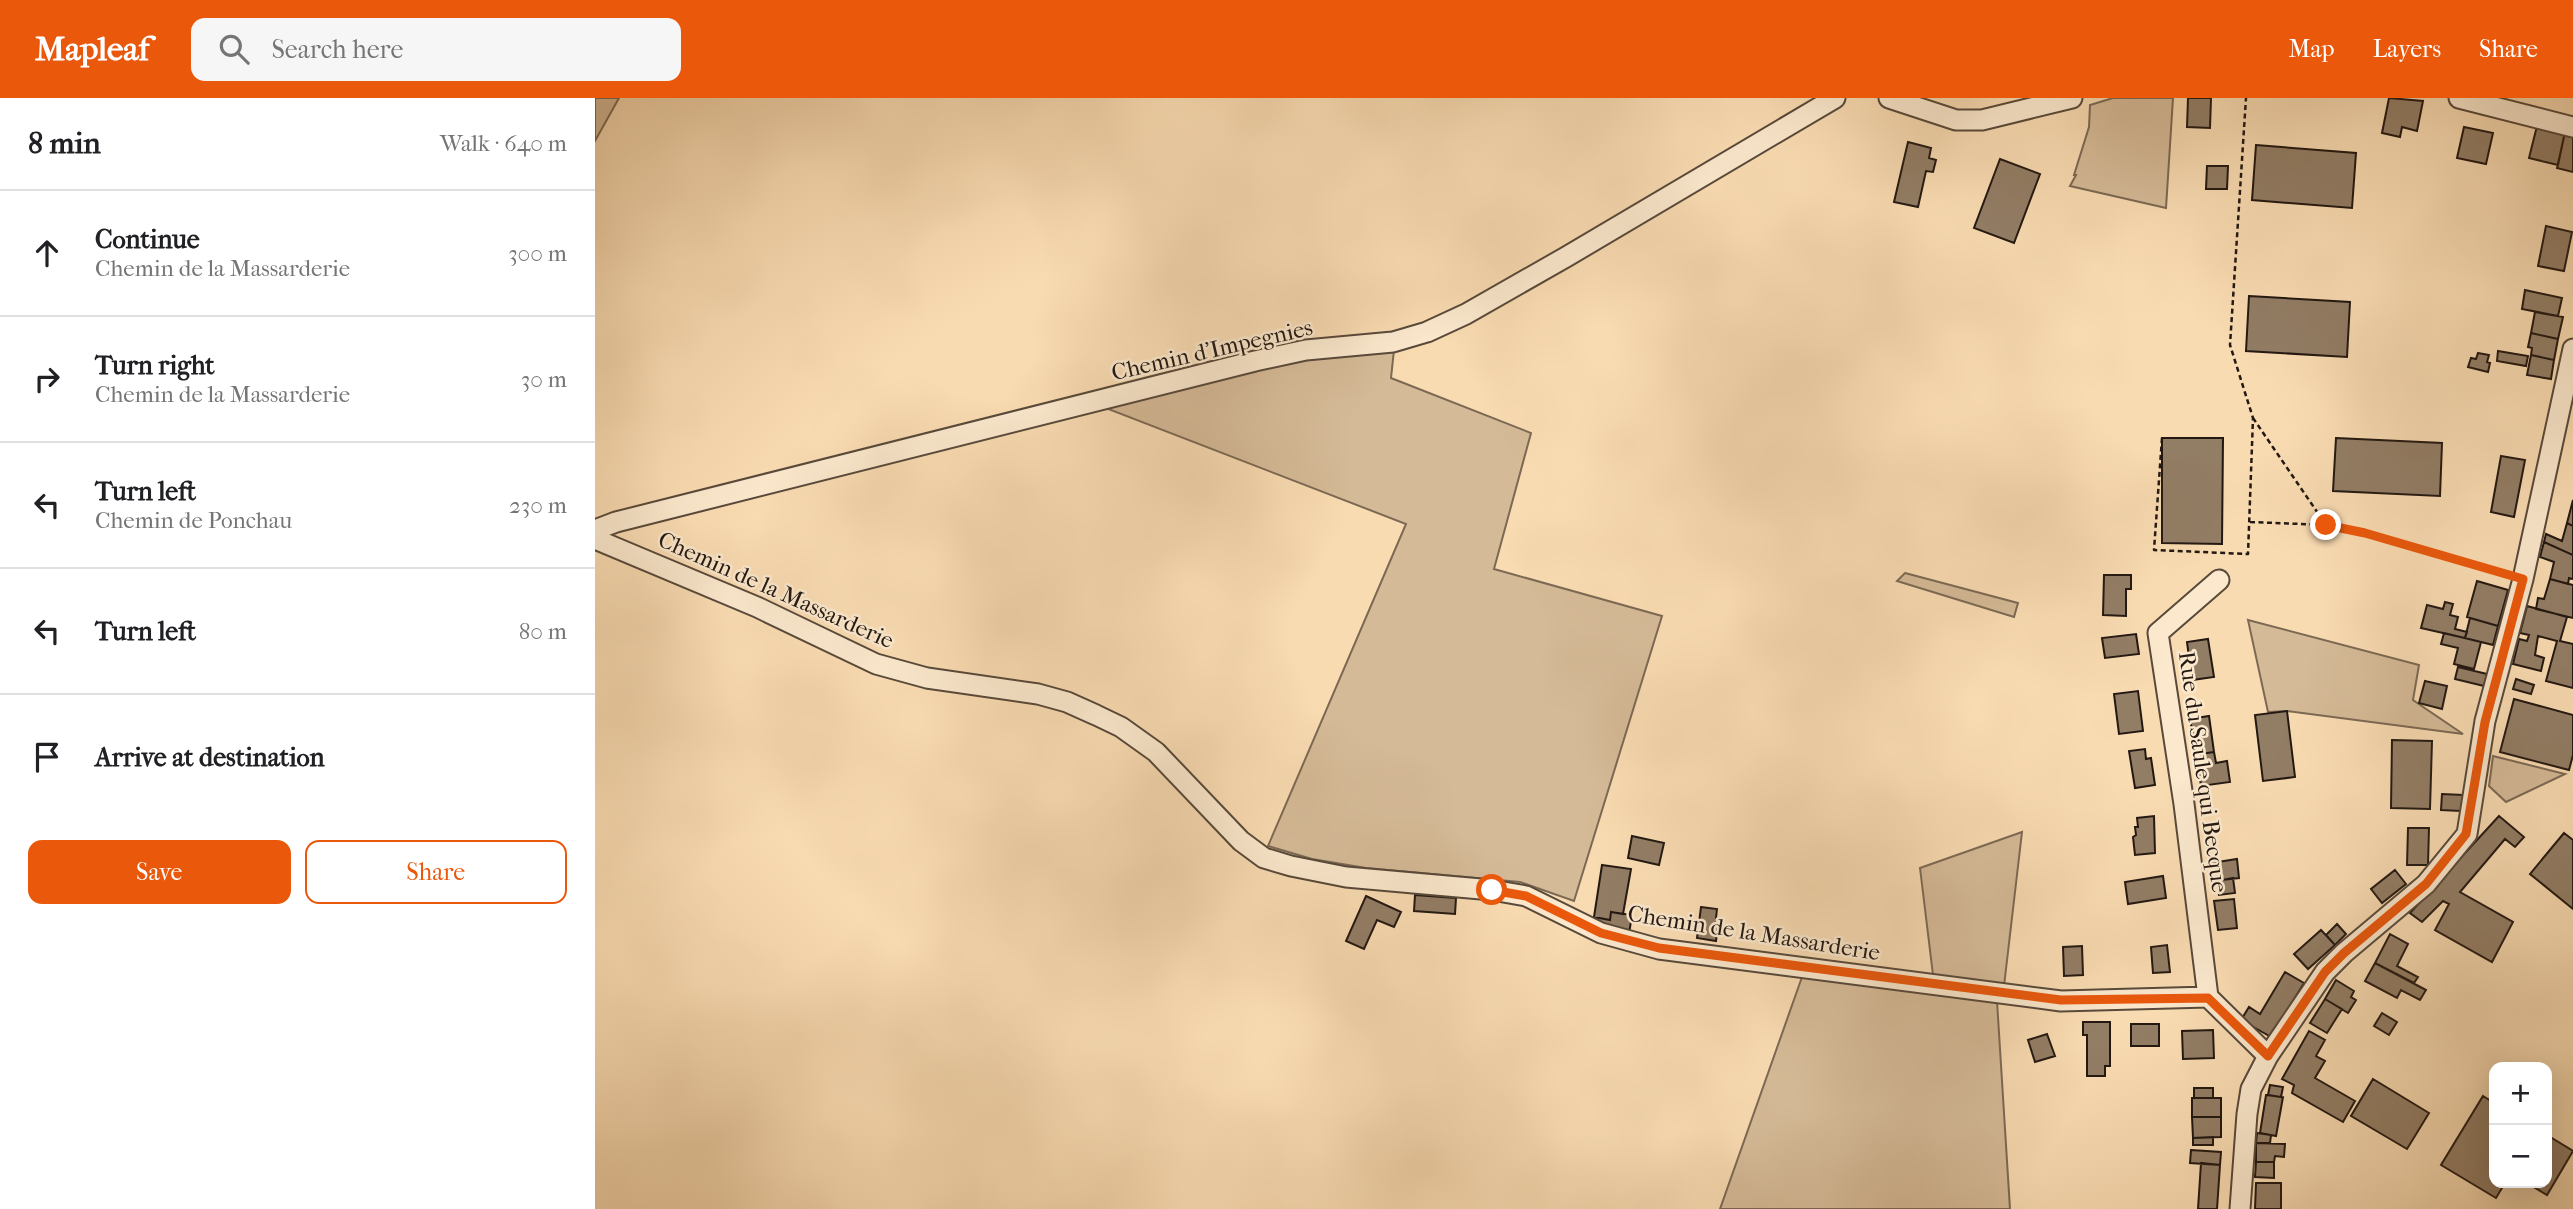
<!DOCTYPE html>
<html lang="en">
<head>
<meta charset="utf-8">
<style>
	:root { --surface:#fff; --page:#f6f6f6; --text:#202124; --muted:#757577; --line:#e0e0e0; --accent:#ea580c }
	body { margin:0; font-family:"IM FELL French Canon",serif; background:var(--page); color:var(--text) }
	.controls { position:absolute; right:21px; bottom:21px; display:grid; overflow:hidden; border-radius:14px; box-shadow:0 7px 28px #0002 }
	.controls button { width:63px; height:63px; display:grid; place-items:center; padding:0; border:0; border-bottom:2px solid var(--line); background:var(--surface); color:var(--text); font:35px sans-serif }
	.stop { position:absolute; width:21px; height:21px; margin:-16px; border:5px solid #ea580c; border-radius:50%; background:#fff }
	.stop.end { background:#ea580c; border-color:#fff; box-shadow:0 2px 7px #0008 }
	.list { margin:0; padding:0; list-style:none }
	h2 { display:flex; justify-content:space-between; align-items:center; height:91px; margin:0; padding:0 28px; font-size:30px }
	h2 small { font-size:23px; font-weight:400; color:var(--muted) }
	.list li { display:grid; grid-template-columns:46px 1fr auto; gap:21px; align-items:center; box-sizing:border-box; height:126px; padding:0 28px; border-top:2px solid var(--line) }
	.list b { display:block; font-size:26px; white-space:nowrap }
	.list p { margin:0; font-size:23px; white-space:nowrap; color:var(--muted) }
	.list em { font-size:23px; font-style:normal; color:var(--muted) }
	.actions { display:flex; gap:14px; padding:21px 28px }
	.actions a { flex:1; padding:16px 0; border:2px solid var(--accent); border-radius:14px; text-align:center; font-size:24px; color:var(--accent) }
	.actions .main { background:var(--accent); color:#fff }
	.icon { flex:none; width:38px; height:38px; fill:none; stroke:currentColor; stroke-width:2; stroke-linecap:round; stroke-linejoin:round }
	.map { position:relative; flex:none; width:1978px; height:1111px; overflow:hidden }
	header { display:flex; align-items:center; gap:42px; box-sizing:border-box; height:98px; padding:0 35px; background:var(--accent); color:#fff }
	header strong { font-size:33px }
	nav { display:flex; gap:38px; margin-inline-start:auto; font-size:24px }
	.search { width:490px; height:63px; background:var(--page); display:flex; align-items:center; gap:18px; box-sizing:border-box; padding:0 24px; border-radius:14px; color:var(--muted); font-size:26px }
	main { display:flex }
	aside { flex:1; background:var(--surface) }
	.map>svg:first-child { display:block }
</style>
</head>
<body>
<header>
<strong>Mapleaf</strong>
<div class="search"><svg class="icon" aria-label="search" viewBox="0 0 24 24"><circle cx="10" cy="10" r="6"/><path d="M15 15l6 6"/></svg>Search here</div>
<nav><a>Map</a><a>Layers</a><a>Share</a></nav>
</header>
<main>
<aside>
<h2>8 min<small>Walk · 640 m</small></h2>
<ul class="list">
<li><svg class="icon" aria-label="ahead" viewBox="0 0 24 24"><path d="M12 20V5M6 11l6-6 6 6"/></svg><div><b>Continue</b><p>Chemin de la Massarderie</p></div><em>300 m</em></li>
<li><svg class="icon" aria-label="right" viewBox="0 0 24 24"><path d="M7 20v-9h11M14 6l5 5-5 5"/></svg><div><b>Turn right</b><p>Chemin de la Massarderie</p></div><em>30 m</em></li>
<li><svg class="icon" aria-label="left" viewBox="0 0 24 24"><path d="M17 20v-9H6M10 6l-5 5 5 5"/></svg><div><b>Turn left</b><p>Chemin de Ponchau</p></div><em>230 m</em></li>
<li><svg class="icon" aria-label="left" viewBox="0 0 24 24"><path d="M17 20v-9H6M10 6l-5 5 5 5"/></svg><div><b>Turn left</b></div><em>80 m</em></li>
<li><svg class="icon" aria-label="arrive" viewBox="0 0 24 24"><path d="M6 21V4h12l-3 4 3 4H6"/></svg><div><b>Arrive at destination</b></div></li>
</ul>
<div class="actions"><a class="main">Save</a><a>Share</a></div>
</aside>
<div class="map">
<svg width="1978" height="1111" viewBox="0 0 1978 1111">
	<rect width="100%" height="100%" fill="#f9dbb2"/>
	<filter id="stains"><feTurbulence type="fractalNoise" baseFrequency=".00286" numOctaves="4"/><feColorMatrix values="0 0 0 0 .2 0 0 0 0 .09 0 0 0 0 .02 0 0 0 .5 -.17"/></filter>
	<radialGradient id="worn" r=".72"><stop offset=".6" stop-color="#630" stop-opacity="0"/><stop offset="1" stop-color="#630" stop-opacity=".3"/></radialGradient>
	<path fill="#d5ba97" stroke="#7c6954" stroke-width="2" d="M0 0H24L0 43Z
		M1518 0H1578L1571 110 1475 88 1481 77H1479L1494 29 1495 7Z
		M799 252 796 280 936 335 899 471 1067 518 979 803 925 784 771 770 717 761 673 748 811 426 508 309 698 260Z
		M1310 475 1423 505 1419 519 1302 483Z
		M1653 522 1824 567 1818 602 1868 636 1692 613 1673 614Z
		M1898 658 1970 676 1911 704 1894 688Z
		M1427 734 1409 888 1338 877 1325 770Z
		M1207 879 1402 903 1415 1111H1125Z"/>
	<path fill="#927d65" stroke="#231812" stroke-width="2" d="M1593 0H1616L1615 30 1592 29Z
		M1794 0 1828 3 1822 33 1807 29 1805 39 1787 35Z
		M1942 28 1970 34 1963 67 1934 60Z
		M1869 29 1898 35 1891 66 1862 60Z
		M1970 34 1978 36V74L1962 70Z
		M1313 44 1336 50 1334 60 1341 62 1338 74 1331 73 1323 109 1299 104Z
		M1661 47 1761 55 1757 110 1657 102Z
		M1405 61 1445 76 1419 145 1379 130Z
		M1612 68H1633L1632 91H1611Z
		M1951 128 1977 134 1969 173 1943 168Z
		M1930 192 1967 200 1963 218 1927 211Z
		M1654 198 1755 204 1752 259 1651 253Z
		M1940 214 1968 219 1963 241 1936 235Z
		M1936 235 1963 241 1959 262 1936 257 1937 250 1933 249Z
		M1903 253 1933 258 1931 268 1902 263Z
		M1883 255 1894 257 1892 264 1895 265 1893 274 1873 269 1876 260 1881 261Z
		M1936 257 1959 262 1956 281 1932 277Z
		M1567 340H1628L1627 446 1567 445Z
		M1741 340 1847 345 1845 398 1738 393Z
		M1906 358 1930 362 1919 419 1896 414Z
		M1978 402V428L1972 425Z
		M1972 425 1978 428V457L1949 444 1951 436 1967 443Z
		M1949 444 1978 457V481L1974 480 1973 486 1955 481 1959 464 1945 459Z
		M1509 477H1536V491H1531V518L1508 517Z
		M1955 481 1978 487V520L1941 511 1943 500 1949 501Z
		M1882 483 1913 492 1903 528 1872 519Z
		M1850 504 1858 506 1855 517 1863 519 1860 531 1872 534 1870 540 1826 530 1832 507 1848 511Z
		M1932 508 1972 519 1965 543 1978 546V590L1951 583 1962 543 1943 538 1940 557 1949 560 1946 573 1918 566 1924 541 1932 543 1934 537 1925 535Z
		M1875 520 1903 528 1898 547 1870 540Z
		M1849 535 1886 544 1879 571 1859 566 1863 550 1846 546Z
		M1541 536 1544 556 1510 560 1507 540Z
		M1613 541 1619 579 1597 582 1592 544Z
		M1863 569 1892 576 1889 588 1860 581Z
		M1921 581 1939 587 1936 596 1918 591Z
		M1830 583 1852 588 1847 611 1824 605Z
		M1543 593 1548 633 1524 636 1519 596Z
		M1919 601 1978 617V657L1974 672 1905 654Z
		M1692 613 1700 679 1668 683 1660 617Z
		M1614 618 1619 654 1606 656V649L1600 650 1595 621Z
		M1797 642 1837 643 1835 711 1796 710Z
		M1550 651 1551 661 1556 660 1560 687 1540 690 1534 653Z
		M1619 654 1621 665 1632 663 1635 684 1606 688 1603 669 1608 668 1606 656Z
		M1847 696 1868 697 1866 713 1846 712Z
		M1559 718 1560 755 1540 757 1538 739 1541 737 1540 729H1543L1542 720Z
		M1904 718 1929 739 1920 749 1910 741 1865 794 1918 824 1897 864 1840 832 1854 806 1848 803 1827 824 1815 815Z
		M1813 730H1834L1833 767H1812Z
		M1969 735 1978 742V811L1935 776Z
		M1037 738 1069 745 1064 767 1033 760Z
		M1642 761 1644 780 1618 783 1616 765Z
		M1007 767 1036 771 1028 816 1016 814 1015 822 999 819Z
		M1800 772 1811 786 1787 805 1776 791Z
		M1568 778 1571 800 1533 806 1530 784Z
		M1638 780 1640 795 1624 797 1622 783Z
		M820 797 861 800 860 816 819 813Z
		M771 798 806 814 799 829 782 822 769 851 751 843Z
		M1639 801 1642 830 1623 832 1619 803Z
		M1106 809 1122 811 1121 820 1124 821 1121 843 1102 840Z
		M1016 814 1037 817 1034 836 998 824 999 819 1015 822Z
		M1742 826 1751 836 1740 847 1731 837Z
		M1726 832 1740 847 1713 871 1699 856Z
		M1795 836 1813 846 1802 868 1823 879 1819 885 1780 865Z
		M1572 847 1575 874 1558 875 1556 849Z
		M1487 848 1488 877 1469 878 1468 849Z
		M1780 865 1831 892 1825 902 1806 892 1802 900 1770 883Z
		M1690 874 1709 885 1676 939 1646 922 1654 909 1665 916Z
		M1741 882 1759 893 1756 899 1761 902 1753 915 1730 901Z
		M1730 901 1747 911 1732 935 1715 925Z
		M1787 915 1802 924 1794 937 1779 928Z
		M1488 924H1515V968H1510V978H1492V937H1488Z
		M1536 926H1564V948H1536Z
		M1618 932 1619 960 1588 961 1587 933Z
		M1714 933 1730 942 1721 958 1730 963 1720 980 1760 1003 1748 1024 1697 995 1699 987 1687 981Z
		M1452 936 1460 958 1440 964 1433 942Z
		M1778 981 1834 1015 1812 1051 1756 1018Z
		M1675 987 1688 989 1686 999 1673 997Z
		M1599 990H1618V1000H1599Z
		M1671 997 1688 999 1681 1038 1665 1035Z
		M1888 998 1899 1005V1085H1910L1901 1100 1846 1067Z
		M1597 1000H1626V1019H1597Z
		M1597 1019H1626V1039L1598 1040Z
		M1662 1035 1676 1037 1675 1045H1661Z
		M1952 1037 1978 1053 1952 1097 1932 1085H1952Z
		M1618 1039V1047H1598V1040Z
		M1661 1045 1690 1046 1689 1059 1680 1058 1679 1064H1661Z
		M1596 1052 1626 1054 1625 1067 1595 1065Z
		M1661 1064H1679V1080L1660 1079Z
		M1606 1065 1625 1067 1622 1111H1603Z
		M1661 1085H1686V1111H1660Z"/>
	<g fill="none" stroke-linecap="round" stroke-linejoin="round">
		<defs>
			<path id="minor" d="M1294 0 1361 22H1387L1477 0
				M1864 0 1978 29
				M0 432 21 424 660 263 711 252 798 244 832 234 871 216 971 159 1240 0
				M0 441 162 509 281 566 332 580 443 596 472 604 501 617 526 629 561 654 646 743 669 760 696 768 751 779 897 792 931 798 1006 835 1064 851 1466 903 1613 899 1673 958
				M1613 899 1589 706 1563 535 1624 482
				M1645 1111 1652 1016 1656 991 1673 958 1730 874 1749 855 1831 786 1872 736 1890 623 1928 481 1978 251"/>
		</defs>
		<use href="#minor" stroke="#58493a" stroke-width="23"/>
		<path stroke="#231812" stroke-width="2.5" stroke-dasharray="5 3.5" stroke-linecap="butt" d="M1658 320 1731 427
			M1567 340 1559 452 1653 456 1658 320 1635 247 1651 0
			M1655 424 1731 427 1770 435 1911 476"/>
		<use href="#minor" stroke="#fbe8cd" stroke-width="19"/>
	</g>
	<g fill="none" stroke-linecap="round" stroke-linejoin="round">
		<path stroke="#ea580c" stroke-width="9" d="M897 792 931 798 1006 835 1064 850 1466 902 1613 900 1673 958 1730 874 1749 855 1831 786 1871 736 1890 624 1928 481 1770 435 1731 427"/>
	</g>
	<g text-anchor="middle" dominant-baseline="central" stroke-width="5" stroke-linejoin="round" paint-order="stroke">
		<g font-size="23" fill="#231812" stroke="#fbe8cd">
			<text transform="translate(617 252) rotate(-13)">Chemin d'Impegnies</text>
			<text transform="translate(181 492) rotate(24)">Chemin de la Massarderie</text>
			<text transform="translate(1608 674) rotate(82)">Rue du Saule qui Becque</text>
			<text transform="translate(1159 835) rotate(9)">Chemin de la Massarderie</text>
		</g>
	</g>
	<rect width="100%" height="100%" filter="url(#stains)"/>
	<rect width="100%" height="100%" fill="url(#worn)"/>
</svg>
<div class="controls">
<button>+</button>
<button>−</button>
</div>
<div class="stop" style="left:897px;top:792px"></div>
<div class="stop end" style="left:1731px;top:427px"></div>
</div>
</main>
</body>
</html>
